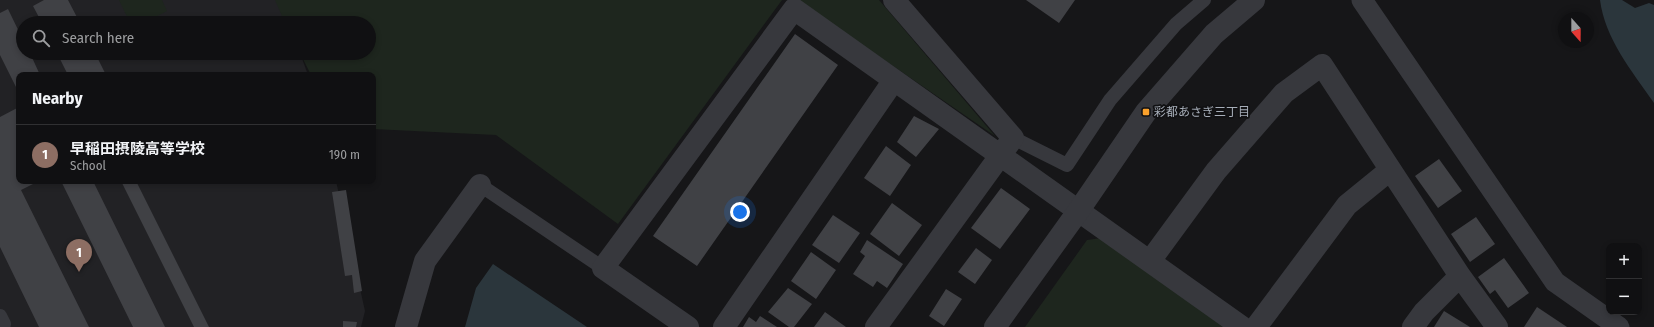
<!DOCTYPE html>
<html lang="en">
<head>
<meta charset="utf-8">
<style>
	:root { --surface:#101012; --page:#1e1e20; --text:#f1f3f6; --muted:#9c9d9f; --line:#303032; --accent:#d93025 }
	body { margin:0; font-family:"Fira Sans Condensed","Noto Sans JP",sans-serif; background:var(--page); color:var(--text) }
	.controls { position:absolute; right:12px; bottom:12px; display:grid; overflow:hidden; border-radius:8px; box-shadow:0 2px 6px #0003 }
	.controls button { width:36px; height:36px; display:grid; place-items:center; padding:0; border:0; border-bottom:1px solid var(--line); background:var(--surface); color:var(--text); font:20px sans-serif }
	.compass { position:absolute; left:1558px; top:12px; width:36px; height:36px; border-radius:50%; background:var(--surface); box-shadow:0 2px 6px #0003; rotate:159deg }
	.you { position:absolute; left:740px; top:212px; width:14px; height:14px; margin:-10px; border:3px solid #fff; border-radius:50%; background:#1a73e8; box-shadow:0 0 0 6px #1a73e833 }
	.badge { display:grid; place-items:center; width:26px; height:26px; border-radius:50%; background:var(--accent); color:#fff; font-size:13px; font-weight:700 }
	.pin { position:absolute; translate:-50% -33px; filter:drop-shadow(0 1px 2px #0008) }
	.pin::after { content:''; position:absolute; top:21px; width:14px; height:12px; background:inherit; clip-path:polygon(0 0,100% 0,50% 100%) }
	.list { margin:0; padding:0; list-style:none }
	h2 { display:flex; justify-content:space-between; align-items:center; height:52px; margin:0; padding:0 16px; font-size:17px }
	h2 small { font-size:13px; font-weight:400; color:var(--muted) }
	.list li { display:grid; grid-template-columns:26px 1fr auto; gap:12px; align-items:center; box-sizing:border-box; height:60px; padding:0 16px; border-top:1px solid var(--line) }
	.list b { display:block; font-size:15px; white-space:nowrap }
	.list p { margin:0; font-size:13px; white-space:nowrap; color:var(--muted) }
	.list em { font-size:13px; font-style:normal; color:var(--muted) }
	.icon { flex:none; width:22px; height:22px; fill:none; stroke:currentColor; stroke-width:2; stroke-linecap:round; stroke-linejoin:round }
	.map { position:relative; flex:none; width:1654px; height:327px; overflow:hidden }
	.search { position:absolute; background:var(--surface); box-shadow:0 2px 6px #0003; left:16px; top:16px; width:360px; height:44px; display:flex; align-items:center; gap:10px; box-sizing:border-box; padding:0 14px; border-radius:22px; color:var(--muted); font-size:15px }
	.panel { position:absolute; background:var(--surface); box-shadow:0 2px 6px #0003; left:16px; top:72px; width:360px; height:112px; border-radius:8px }
	.map>svg:first-child { display:block }
</style>
</head>
<body>
<div class="map">
<svg width="1654" height="327" viewBox="0 0 1654 327">
	<rect width="100%" height="100%" fill="#161618"/>
	<path fill="#222225" d="M0 0H281L290 23H23V53H300L308 75H19V181H336L365 311 361 327H0Z"/>
	<path fill="#1e261e" d="M119 0H162L167 11 144 23H130Z
		M275 0H782L618 224 496 135 373 129V75H311L300 53H369V23H285Z
		M797 0H879L995 136Z
		M1102 238 1227 327H1025L1087 240Z"/>
	<path fill="#2b363c" d="M1600 0H1622L1635 8 1649 3 1654 5V103C1632 71 1605 39 1600 0Z
		M493 264 587 327H465L476 288Z"/>
	<path fill="#404145" d="M44 0H68L80 23H42L33 6Z
		M1026 0H1075L1059 23Z
		M8 9 23 40V53H30L40 75H19V93L0 55V13Z
		M795 34 838 65 697 266 653 236Z
		M57 53H95L106 75H68Z
		M19 107V181H39L21 190 89 327H39L0 247V117Z
		M914 116 939 129 916 157 897 142Z
		M886 146 911 165 890 196 864 178Z
		M1439 159 1462 191 1438 208 1415 176Z
		M61 181H93L165 327H133Z
		M121 181H136L209 327H194Z
		M1001 188 1030 209 1000 249 971 228Z
		M346 190 362 291 354 293 352 275 345 276 332 192Z
		M892 203 922 225 899 256 870 234Z
		M833 215 860 233 839 263 812 245Z
		M1476 217 1495 244 1470 262 1451 234Z
		M867 240 903 264 887 288 877 281 873 287 853 274 865 256 860 252Z
		M976 248 992 260 975 284 958 272Z
		M811 252 836 270 816 299 791 281Z
		M1504 258 1529 293 1508 308 1495 290 1490 294 1478 277Z
		M788 288 812 304 794 327H789L768 312Z
		M946 289 962 299 944 326 929 316Z
		M1537 307 1567 327H1524Z
		M1444 311 1470 327H1434Z
		M825 312 846 327H814Z
		M760 316 777 327H743L749 317 756 322Z
		M343 321 357 322 356 327H343Z"/>
	<g fill="none" stroke-linecap="round" stroke-linejoin="round">
		<path stroke="#37383d" stroke-width="14" d="M1013 138 1067 165 1110 100 1176 24 1204 0
			M480 185 603 268
			M0 316 4 324"/>
		<path stroke="#37383d" stroke-width="21" d="M1362 0 1555 282 1619 327"/>
		<path stroke="#37383d" stroke-width="22" d="M1150 261 1216 171 1284 93 1322 65 1460 276 1497 327
			M406 327 425 261 480 185
			M688 327 603 268 794 9 1242 327
			M724 327 894 80
			M876 327 1013 138 894 0
			M1256 327 1347 205 1390 170
			M1413 327 1424 312 1460 276"/>
		<path stroke="#37383d" stroke-width="22" d="M995 327 1079 210 1146 112 1214 34 1254 0"/>
	</g>
	<rect fill="#faa12c" stroke="#111113" stroke-width="1.5" x="1142" y="108" width="8" height="8" rx="2"/>
	<g text-anchor="middle" dominant-baseline="central" stroke-width="3.5" stroke-linejoin="round" paint-order="stroke">
		<g font-size="12" fill="#a7aeb9" stroke="#111113" text-anchor="start">
			<text x="1154" y="112">彩都あさぎ三丁目</text>
		</g>
	</g>
</svg>
<div class="controls">
<button>+</button>
<button>−</button>
</div>
<svg class="compass" viewBox="-18 -18 36 36"><path d="M0-13l5 13h-10z" fill="#e53935"/><path d="M0 13l5-13h-10z" fill="#9c9d9f"/></svg>
<div class="you"></div>
<div class="pin badge" style="left:79px;top:272px;background:#8d6e63">1</div>
<div class="search"><svg class="icon" aria-label="search" viewBox="0 0 24 24"><circle cx="10" cy="10" r="6"/><path d="M15 15l6 6"/></svg>Search here</div>
<section class="panel">
<h2>Nearby<small></small></h2>
<ul class="list">
<li><span class="badge" style="background:#8d6e63">1</span><div><b>早稲田摂陵高等学校</b><p>School</p></div><em>190 m</em></li>
</ul>
</section>
</div>
</body>
</html>
